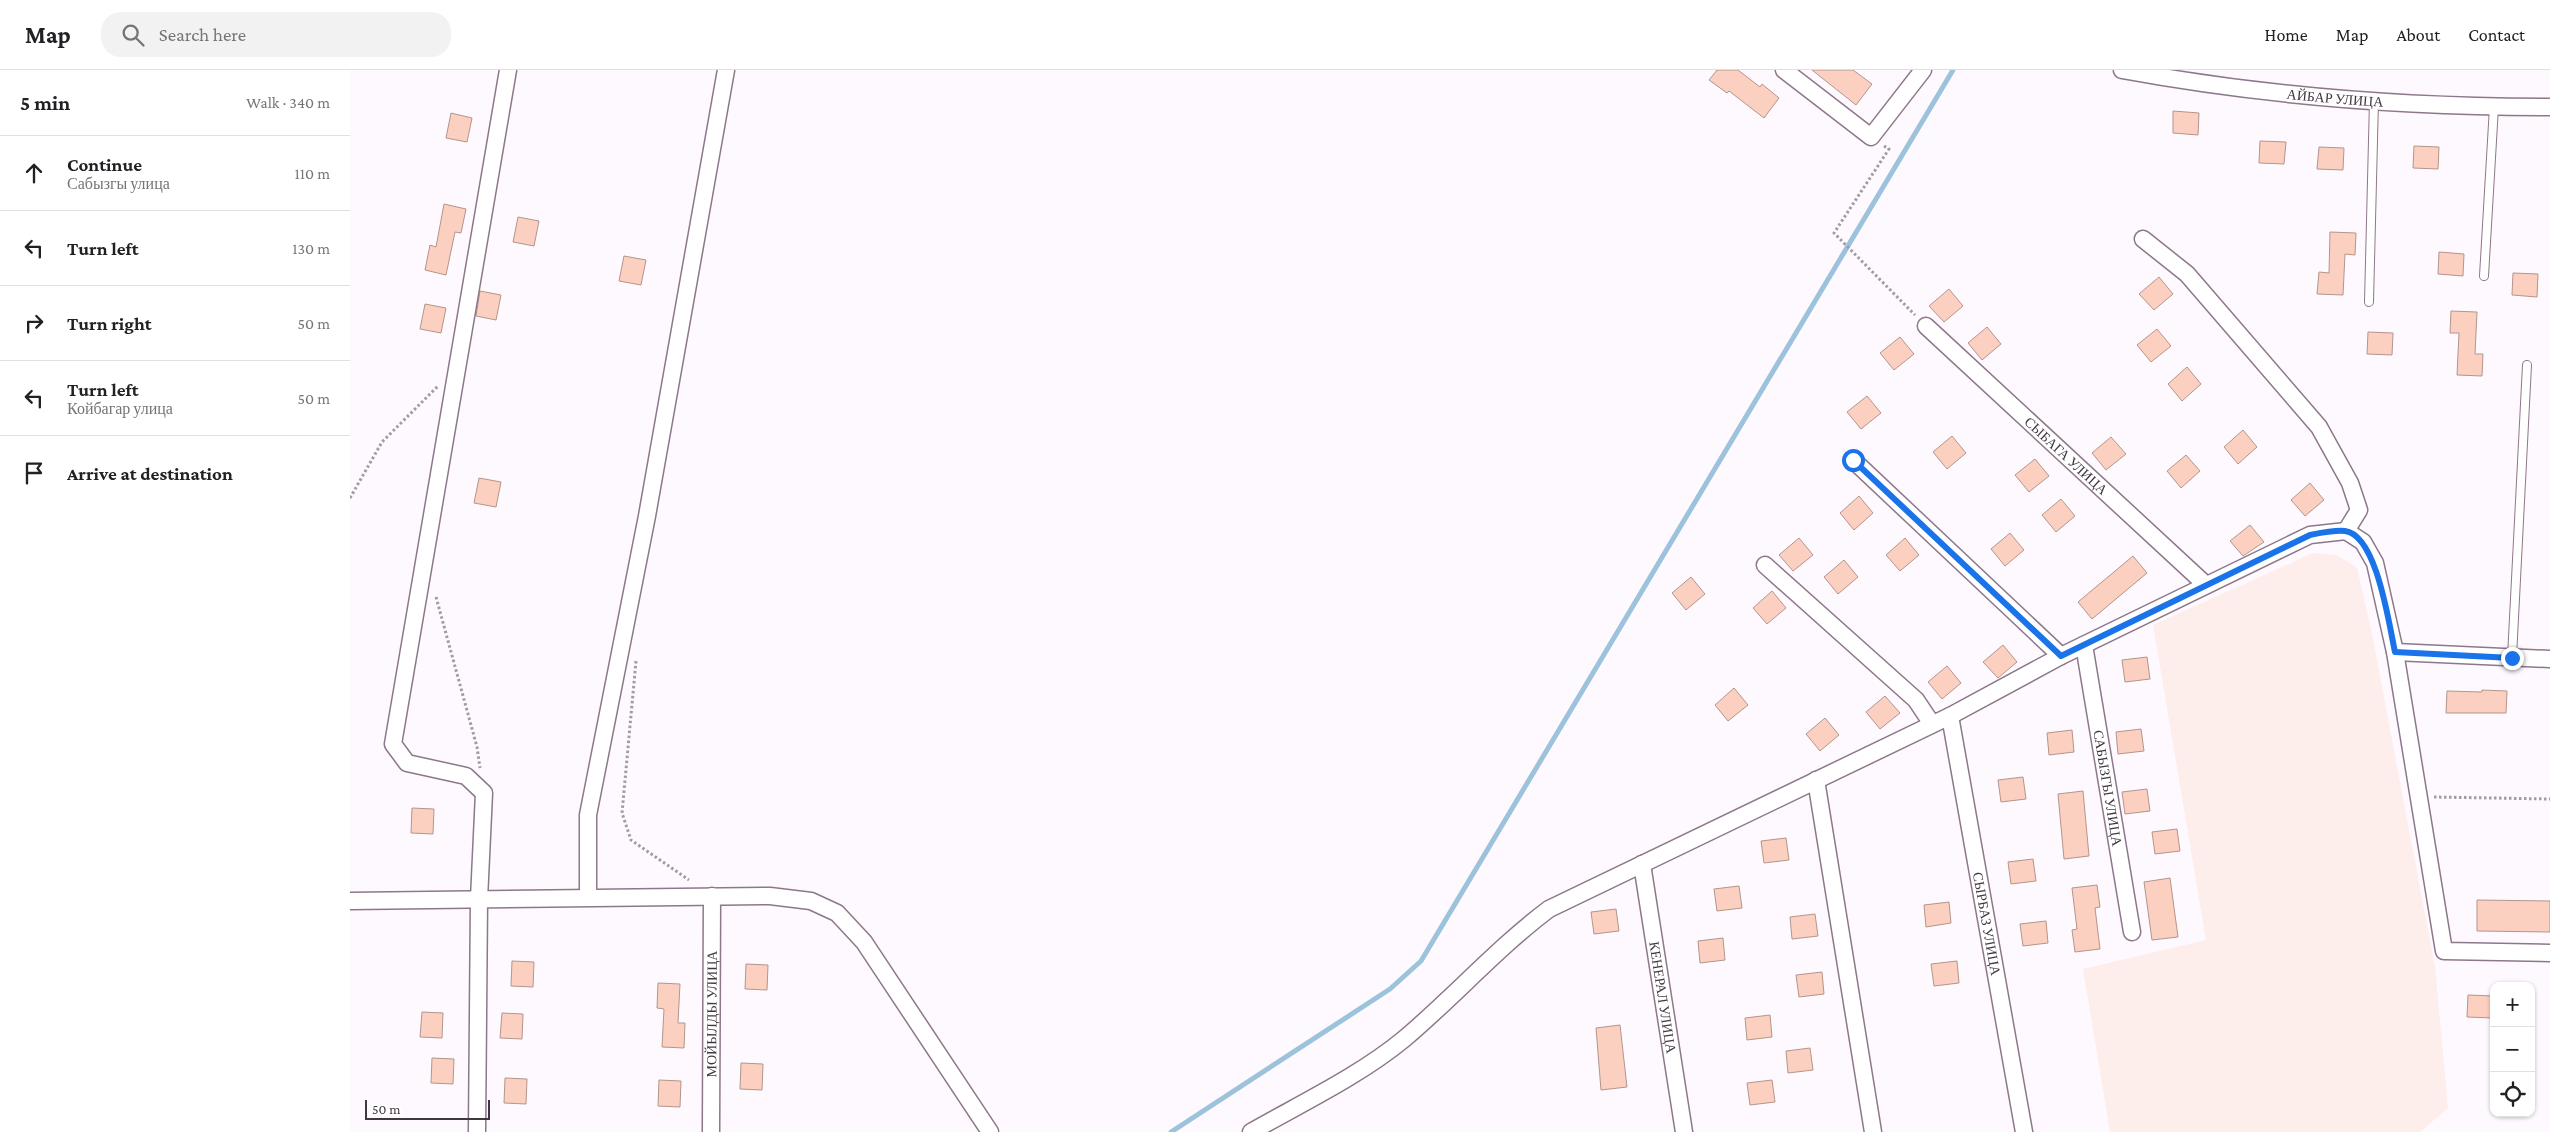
<!DOCTYPE html>
<html lang="en">
<head>
<meta charset="utf-8">
<style>
	:root { --surface:#fff; --page:#f2f2f2; --text:#202124; --muted:#757577; --line:#e0e0e0 }
	body { margin:0; font-family:"Crimson Pro",serif; background:var(--page); color:var(--text) }
	.controls { position:absolute; right:15px; bottom:15px; display:grid; overflow:hidden; border-radius:10px; box-shadow:0 1px 4px #0004 }
	.controls button { width:45px; height:45px; display:grid; place-items:center; padding:0; border:0; border-bottom:1px solid var(--line); background:var(--surface); color:var(--text); font:25px sans-serif }
	.scale { position:absolute; left:15px; bottom:12px; width:125px; box-sizing:border-box; padding-left:5px; border:2px solid #413740; border-top:0; font-size:14px; line-height:18px; white-space:nowrap; color:#413740; -webkit-text-stroke:4px #fff; paint-order:stroke }
	.stop { position:absolute; width:15px; height:15px; margin:-11px; border:4px solid #1a73e8; border-radius:50%; background:#fff }
	.stop.end { background:#1a73e8; border-color:#fff; box-shadow:0 1px 5px #0008 }
	.list { margin:0; padding:0; list-style:none }
	h2 { display:flex; justify-content:space-between; align-items:center; height:65px; margin:0; padding:0 20px; font-size:21px }
	h2 small { font-size:16px; font-weight:400; color:var(--muted) }
	.list li { display:grid; grid-template-columns:32px 1fr auto; gap:15px; align-items:center; box-sizing:border-box; height:75px; padding:0 20px; border-top:1px solid var(--line) }
	.list b { display:block; font-size:19px; white-space:nowrap }
	.list p { margin:0; font-size:16px; white-space:nowrap; color:var(--muted) }
	.list em { font-size:16px; font-style:normal; color:var(--muted) }
	.icon { flex:none; width:28px; height:28px; fill:none; stroke:currentColor; stroke-width:2; stroke-linecap:round; stroke-linejoin:round }
	.map { position:relative; flex:none; width:2200px; height:1062px; overflow:hidden }
	header { display:flex; align-items:center; gap:30px; box-sizing:border-box; height:70px; padding:0 25px; background:var(--surface); border-bottom:1px solid var(--line) }
	header strong { font-size:24px }
	nav { display:flex; gap:28px; margin-inline-start:auto; font-size:18px }
	.search { width:350px; height:45px; background:var(--page); display:flex; align-items:center; gap:12px; box-sizing:border-box; padding:0 18px; border-radius:20px; color:var(--muted); font-size:19px }
	main { display:flex }
	aside { flex:1; background:var(--surface) }
	.map>svg:first-child { display:block }
</style>
</head>
<body>
<header>
<strong>Map</strong>
<div class="search"><svg class="icon" aria-label="search" viewBox="0 0 24 24"><circle cx="10" cy="10" r="6"/><path d="M15 15l6 6"/></svg>Search here</div>
<nav><a>Home</a><a>Map</a><a>About</a><a>Contact</a></nav>
</header>
<main>
<aside>
<h2>5 min<small>Walk · 340 m</small></h2>
<ul class="list">
<li><svg class="icon" aria-label="ahead" viewBox="0 0 24 24"><path d="M12 20V5M6 11l6-6 6 6"/></svg><div><b>Continue</b><p>Сабызгы улица</p></div><em>110 m</em></li>
<li><svg class="icon" aria-label="left" viewBox="0 0 24 24"><path d="M17 20v-9H6M10 6l-5 5 5 5"/></svg><div><b>Turn left</b></div><em>130 m</em></li>
<li><svg class="icon" aria-label="right" viewBox="0 0 24 24"><path d="M7 20v-9h11M14 6l5 5-5 5"/></svg><div><b>Turn right</b></div><em>50 m</em></li>
<li><svg class="icon" aria-label="left" viewBox="0 0 24 24"><path d="M17 20v-9H6M10 6l-5 5 5 5"/></svg><div><b>Turn left</b><p>Койбагар улица</p></div><em>50 m</em></li>
<li><svg class="icon" aria-label="arrive" viewBox="0 0 24 24"><path d="M6 21V4h12l-3 4 3 4H6"/></svg><div><b>Arrive at destination</b></div></li>
</ul>
</aside>
<div class="map">
<svg width="2200" height="1062" viewBox="0 0 2200 1062">
	<rect width="100%" height="100%" fill="#fef9fe"/>
	<path fill="#fdedeb" d="M1963 483 1987 485 2007 498 2022 564 2085 897 2098 1038 2070 1062H1760L1733 899 1856 870 1803 555Z"/>
	<g fill="none" stroke-linecap="round" stroke-linejoin="round">
		<path stroke="#9dc3dc" stroke-width="5" d="M821 1062 1040 919 1071 891 1603 0"/>
	</g>
	<path fill="#fcd0c1" stroke="#b3958b" d="M1367 0H1388L1410 17 1412 14 1429 28 1414 48 1379 21 1377 23 1359 10Z
		M1462 0H1503L1522 14 1506 35Z
		M1823 41 1849 43 1848 65 1823 63Z
		M101 43 122 48 117 72 96 68Z
		M1910 71 1936 72 1934 94 1909 93Z
		M2064 76 2089 77 2088 99 2063 98Z
		M1969 77 1994 78 1993 100 1967 99Z
		M94 134 116 139 111 163 105 162 96 205 75 200 80 175 86 177Z
		M168 147 189 151 184 176 163 172Z
		M1980 162 2006 163 2005 185 1995 184 1993 225 1967 224 1969 202 1979 203Z
		M2089 182 2114 184 2113 206 2088 204Z
		M274 186 296 190 291 215 269 211Z
		M2163 203 2188 204 2187 227 2162 225Z
		M1809 207 1823 224 1804 240 1789 224Z
		M1599 219 1613 236 1594 252 1579 236Z
		M130 221 151 225 146 250 126 246Z
		M75 234 96 238 91 263 70 259Z
		M2101 241 2127 242 2125 284H2133L2132 306 2107 305 2109 263H2100Z
		M1637 257 1651 274 1632 290 1618 273Z
		M1807 259 1821 276 1801 292 1787 275Z
		M2018 262 2043 263 2042 285 2017 284Z
		M1550 267 1564 284 1544 300 1530 283Z
		M1837 297 1851 314 1832 331 1818 314Z
		M1517 326 1531 343 1511 359 1497 342Z
		M1893 360 1907 377 1888 394 1874 377Z
		M1602 366 1616 383 1597 399 1583 382Z
		M1761 367 1776 384 1756 400 1742 383Z
		M1836 385 1850 401 1831 418 1817 401Z
		M1685 389 1699 406 1679 422 1665 405Z
		M129 408 151 412 146 437 124 433Z
		M1960 413 1974 430 1955 446 1941 430Z
		M1509 426 1523 443 1504 460 1490 443Z
		M1711 429 1725 446 1706 462 1692 445Z
		M1900 455 1914 472 1893 486 1880 471Z
		M1660 463 1674 480 1655 496 1641 479Z
		M1449 468 1463 485 1443 501 1429 485Z
		M1555 468 1569 485 1550 501 1536 485Z
		M1783 486 1797 503 1742 549 1728 532Z
		M1494 490 1508 507 1488 524 1474 507Z
		M1341 507 1355 524 1336 540 1322 523Z
		M1422 521 1436 538 1417 554 1403 538Z
		M1653 575 1667 592 1648 608 1633 592Z
		M1797 587 1800 609 1775 612 1772 590Z
		M1597 596 1611 613 1592 629 1578 612Z
		M1384 618 1398 635 1378 651 1365 635Z
		M2132 620 2157 621 2156 643H2096L2097 621 2132 622Z
		M1535 626 1550 643 1530 659 1516 642Z
		M1475 648 1489 665 1470 681 1456 664Z
		M1791 659 1794 681 1768 684 1766 662Z
		M1722 660 1724 682 1699 685 1697 663Z
		M1673 707 1676 729 1651 732 1648 710Z
		M1797 719 1800 741 1775 744 1772 722Z
		M1733 721 1739 786 1714 789 1708 724Z
		M62 738 84 739 83 764 61 763Z
		M1827 759 1830 781 1805 784 1802 762Z
		M1436 768 1439 790 1414 793 1411 771Z
		M1683 789 1686 811 1661 814 1658 792Z
		M1820 808 1828 867 1802 870 1794 812Z
		M1747 815 1750 837 1745 838 1750 879 1725 882 1722 860 1727 859 1722 818Z
		M1389 816 1392 838 1367 841 1364 819Z
		M2127 830 2200 831V862L2127 861Z
		M1599 832 1601 853 1576 857 1574 835Z
		M1266 839 1269 861 1244 864 1241 842Z
		M1465 844 1468 866 1442 869 1440 847Z
		M1696 851 1698 873 1673 876 1670 854Z
		M1373 868 1375 890 1350 893 1348 871Z
		M162 891 184 892 183 917 161 916Z
		M1607 891 1609 913 1584 916 1581 894Z
		M396 894 418 895 417 920 395 919Z
		M1472 902 1474 924 1449 927 1446 905Z
		M308 913 330 914 328 953H335L334 978 312 977 314 939 307 938Z
		M2118 925 2143 926 2142 948 2117 947Z
		M72 942 93 943 92 968 70 967Z
		M152 943 173 944 172 969 150 968Z
		M1420 945 1422 967 1397 970 1395 948Z
		M1270 955 1277 1017 1251 1020 1246 958Z
		M1460 978 1463 1000 1438 1003 1436 981Z
		M82 988 104 989 103 1014 81 1013Z
		M391 993 413 994 412 1020 390 1019Z
		M155 1008 177 1009 176 1034 154 1033Z
		M309 1010 331 1011 330 1037 308 1036Z
		M1422 1010 1425 1032 1400 1035 1397 1013Z"/>
	<g fill="none" stroke-linecap="round" stroke-linejoin="round">
		<defs>
			<path id="service" d="M2134 206 2144 37
				M2019 232 2024 30
				M2162 587 2177 295"/>
			<g id="minor">
				<path d="M1434 0 1521 67 1573 0"/>
				<path id="s1" d="M1772 0C1913 26 2057 37 2200 37"/>
				<path d="M1793 169 1837 204 1969 357 2000 413 2009 440 1996 461 2013 472 2025 493 2045 582 2094 881 2200 883"/>
				<path id="s2" d="M1576 256 1856 515"/>
				<path d="M1503 390 1711 586"/>
				<path d="M1415 495 1566 630 1582 654"/>
				<path id="s3" d="M1734 575 1782 862"/>
				<path d="M2045 582 2200 589"/>
				<path id="s4" d="M1600 646 1674 1062"/>
				<path d="M1466 710 1523 1062"/>
				<path id="s5" d="M1292 794 1334 1062"/>
				<path d="M238 827V745L297 446 376 0"/>
				<path d="M0 831 420 826 461 831 487 843 514 872 640 1062"/>
				<path d="M127 1062 129 829 134 723 116 706 57 693 43 674 158 0"/>
				<path id="s6" d="M361 1062 362 826"/>
				<path d="M901 1062C952 1033 1009 1006 1054 969 1104 927 1147 878 1199 839L1600 646 1711 586 1960 465 1996 461"/>
			</g>
		</defs>
		<use href="#service" stroke="#8d778b" stroke-width="10"/>
		<use href="#minor" stroke="#8d778b" stroke-width="19"/>
		<path stroke="#a29ba2" stroke-width="3" stroke-dasharray="2.5 2.5" stroke-linecap="butt" d="M1534 76 1539 79 1484 163 1565 245
			M0 428 32 372 88 316
			M86 527 127 677 130 698
			M286 591 272 743 281 770 339 810
			M2084 727 2200 729"/>
		<use href="#service" stroke="#fff" stroke-width="8"/>
		<use href="#minor" stroke="#fff" stroke-width="16"/>
	</g>
	<g fill="none" stroke-linecap="round" stroke-linejoin="round">
		<path stroke="#1a73e8" stroke-width="6" d="M1503 390 1711 586 1960 465C1970 463 1984 460 1995 461 2027 465 2039 555 2045 582L2162 588"/>
	</g>
	<g text-anchor="middle" dominant-baseline="central" stroke-width="4.5" stroke-linejoin="round" paint-order="stroke">
		<g font-size="14" fill="#413740" stroke="#fff">
			<text stroke="none"><textPath href="#s1" startOffset="215">АЙБАР УЛИЦА</textPath></text>
			<text stroke="none"><textPath href="#s2" startOffset="191">СЫБАГА УЛИЦА</textPath></text>
			<text stroke="none"><textPath href="#s3" startOffset="145">САБЫЗГЫ УЛИЦА</textPath></text>
			<text stroke="none"><textPath href="#s4" startOffset="211">СЫРБАЗ УЛИЦА</textPath></text>
			<text stroke="none"><textPath href="#s5" startOffset="135">КЕНЕРАЛ УЛИЦА</textPath></text>
			<text stroke="none"><textPath href="#s6" startOffset="118">МОЙЫЛДЫ УЛИЦА</textPath></text>
		</g>
	</g>
</svg>
<div class="controls">
<button>+</button>
<button>−</button>
<button><svg class="icon" aria-label="locate" viewBox="0 0 24 24"><circle cx="12" cy="12" r="6"/><path d="M12 2v4M12 18v4M2 12h4M18 12h4"/></svg></button>
</div>
<div class="scale">50 m</div>
<div class="stop" style="left:1503px;top:390px"></div>
<div class="stop end" style="left:2162px;top:588px"></div>
</div>
</main>
</body>
</html>
